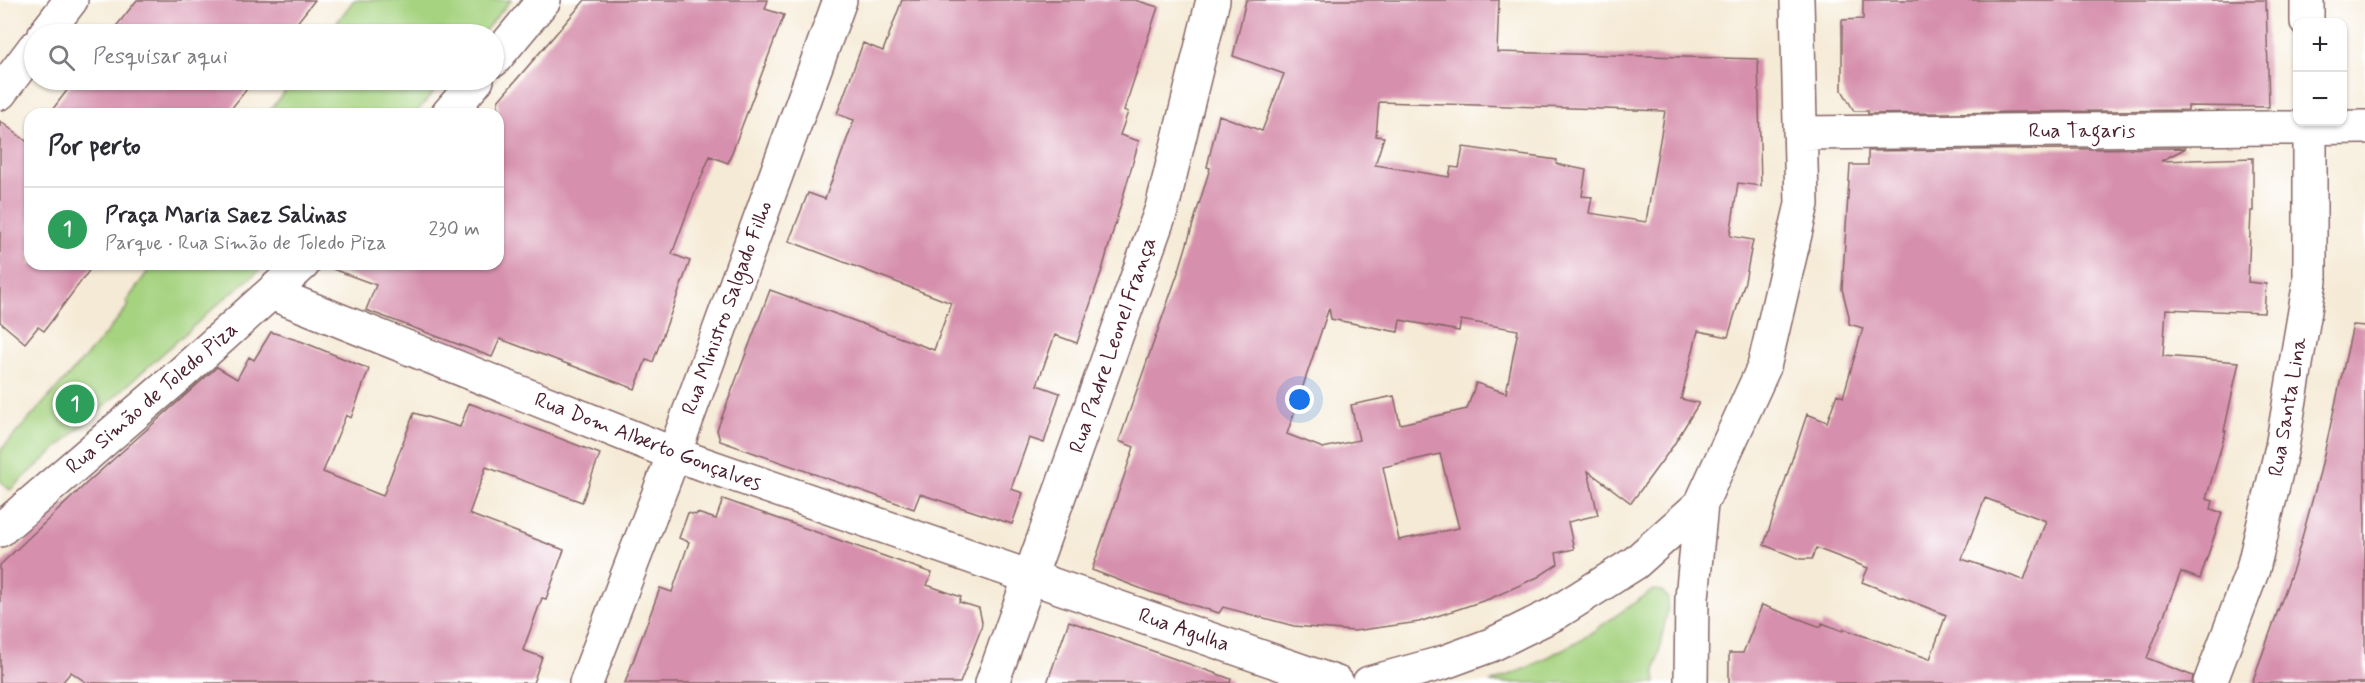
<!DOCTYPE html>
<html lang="pt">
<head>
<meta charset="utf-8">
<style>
	:root { --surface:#fff; --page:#f2f2f3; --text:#2b2b33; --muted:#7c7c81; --line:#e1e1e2; --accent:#c8321e }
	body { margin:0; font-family:Mynerve,sans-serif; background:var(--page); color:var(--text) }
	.controls { position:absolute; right:18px; top:18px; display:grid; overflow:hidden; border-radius:12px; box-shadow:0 2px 4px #0004 }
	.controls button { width:54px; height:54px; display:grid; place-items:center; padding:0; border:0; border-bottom:2px solid var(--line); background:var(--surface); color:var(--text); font:30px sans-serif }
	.you { position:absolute; left:1300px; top:400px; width:21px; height:21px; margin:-15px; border:4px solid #fff; border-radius:50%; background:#1a73e8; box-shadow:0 0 0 9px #1a73e833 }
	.badge { display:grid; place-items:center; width:39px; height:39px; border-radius:50%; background:var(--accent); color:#fff; font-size:20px; font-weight:700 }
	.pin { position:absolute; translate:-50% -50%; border:3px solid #fff; box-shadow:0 2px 6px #0006 }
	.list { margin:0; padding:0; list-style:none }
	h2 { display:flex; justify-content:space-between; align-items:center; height:78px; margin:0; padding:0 24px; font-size:26px }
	h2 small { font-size:20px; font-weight:400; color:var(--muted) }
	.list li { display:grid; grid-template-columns:39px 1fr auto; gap:18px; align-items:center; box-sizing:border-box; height:84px; padding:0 24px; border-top:2px solid var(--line) }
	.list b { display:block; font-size:22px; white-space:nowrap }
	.list p { margin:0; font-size:20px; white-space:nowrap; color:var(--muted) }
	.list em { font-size:20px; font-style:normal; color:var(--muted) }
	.icon { flex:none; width:33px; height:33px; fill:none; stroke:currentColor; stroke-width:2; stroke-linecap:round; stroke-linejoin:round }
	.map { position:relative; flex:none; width:2365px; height:683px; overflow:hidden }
	.search { position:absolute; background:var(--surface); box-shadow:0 2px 4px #0004; left:24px; top:24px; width:480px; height:66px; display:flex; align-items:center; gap:15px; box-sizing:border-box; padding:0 21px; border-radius:33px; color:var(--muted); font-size:22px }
	.panel { position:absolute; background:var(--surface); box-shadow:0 2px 4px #0004; left:24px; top:108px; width:480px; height:162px; border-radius:18px }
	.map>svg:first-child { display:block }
</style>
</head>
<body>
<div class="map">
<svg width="2365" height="683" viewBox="0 0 2365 683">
	<rect width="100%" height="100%" fill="#fff"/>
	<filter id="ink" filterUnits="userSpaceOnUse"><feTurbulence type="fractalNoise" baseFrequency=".0167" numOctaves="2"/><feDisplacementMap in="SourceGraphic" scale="12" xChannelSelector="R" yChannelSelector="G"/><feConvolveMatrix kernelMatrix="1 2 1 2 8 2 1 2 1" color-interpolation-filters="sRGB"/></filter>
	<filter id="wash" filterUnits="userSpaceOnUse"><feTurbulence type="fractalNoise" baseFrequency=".008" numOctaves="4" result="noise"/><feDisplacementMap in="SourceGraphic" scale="24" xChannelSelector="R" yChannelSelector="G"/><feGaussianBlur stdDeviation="1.35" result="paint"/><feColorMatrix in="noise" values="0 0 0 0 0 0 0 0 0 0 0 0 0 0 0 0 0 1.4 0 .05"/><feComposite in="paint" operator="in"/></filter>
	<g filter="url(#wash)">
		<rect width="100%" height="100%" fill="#f5ead5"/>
		<path fill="#a6d380" stroke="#787956" stroke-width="1.5" d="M354 0H511L482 34H328Z
			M294 80H444L415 114H267Z
			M153 264H268L224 299 10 490 0 481V451L98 343 129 305 126 302Z
			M1653 590 1662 591 1668 599V606L1655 672 1656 683H1490L1531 666 1582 639Z"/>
		<g id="blocks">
			<path fill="#d68fac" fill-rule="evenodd" d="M137 0H315L288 34H110Z
				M585 0H768L765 9 784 15 728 163 710 156 690 205 672 254 690 261 653 362 646 360 635 389 500 339 492 357 366 310 376 285 327 267V264H498V101Z
				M902 0H1135L1158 7 1124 110 1128 112 1120 135 1139 141 1102 270 1077 343 1055 335 1037 385 1060 393 1044 443 1029 438 1011 489 1023 493 1012 524 920 494 914 509 720 441 717 430 770 290 934 350 951 303 789 241 808 193 825 199 854 120 837 114 863 43 883 51Z
				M1246 0H1499L1497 52 1758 59 1761 186 1738 183 1730 236 1753 240 1745 281 1728 337 1698 331 1681 399 1699 403 1673 446 1631 503 1588 471 1598 515 1568 522 1574 549 1556 553 1558 564 1538 577 1489 599 1419 622 1354 631 1294 626 1223 607 1219 613 1150 592 1092 570 1134 447 1119 441 1180 267 1210 168 1207 167 1219 115 1262 131 1284 74 1233 56ZM1379 102 1665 111 1646 222 1589 213 1592 197 1582 196 1586 170 1556 164 1557 160 1463 147 1459 168 1451 167 1449 177 1375 165 1384 137 1376 136ZM1329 308 1331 319 1398 332 1400 320 1459 331 1461 320 1518 330 1506 393 1476 383 1467 409 1400 424 1394 396 1351 405 1359 440 1323 448 1287 434ZM1440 454 1459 528 1399 540 1383 467Z
				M1863 0H2266L2269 107 2188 106V110L1868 114V111H1854L1842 90V20L1863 19Z
				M75 80H254L227 114H49Z
				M0 121 30 144V264H94L44 331 38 327 25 343 0 322Z
				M2186 148 2161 161 2253 158V211H2251L2248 282 2266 284 2264 313 2166 309 2163 356 2239 362 2224 431H2226L2206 499 2213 501 2211 509 2222 513 2200 579 2181 572 2147 658 2193 676 2192 683H1729V653H1743L1762 605 1821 627 1822 623 1843 631 1844 629 1930 659 1946 615 1862 582 1868 568 1816 548 1812 559H1800L1764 545 1807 414 1827 422 1837 394 1843 397 1863 328 1849 324V316L1842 289 1850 165H1868V151ZM1985 498 2046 521 2024 580 1962 559Z
				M2353 325 2365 326V683H2252L2295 563 2320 472Z
				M271 332 303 342 369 369 351 418 346 415 323 472 383 496 414 413 460 427 469 403 600 454 582 502 486 467 469 514 564 550 546 599 542 598 523 650 542 657 533 683H87L71 672 62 683H0V565L89 481 217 367 237 379 249 357 254 360Z
				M723 499 932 573 927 585 961 597 959 602 979 608 982 622 981 629 960 683H625L660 588 672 592 689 542 679 538 688 513 696 515 697 513 716 519Z
				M1069 621 1231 679 1230 683H1047Z"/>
		</g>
	</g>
	<g filter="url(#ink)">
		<use href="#blocks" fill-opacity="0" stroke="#866666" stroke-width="1.5"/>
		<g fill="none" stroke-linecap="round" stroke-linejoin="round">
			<defs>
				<path id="street" d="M2307 0V22
					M45 34 71 0
					M494 60 544 0
					M0 93 34 48
					M448 114 477 80
					M1800 133 2365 127
					M271 293 674 454 1337 683
					M0 530 174 380 303 264
					M586 683 674 454 840 0
					M992 683 1162 208 1213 0
					M1369 683 1442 663 1491 645 1556 613 1635 563 1701 504
					M1691 683 1692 598 1701 504 1764 367 1802 204 1797 0
					M2210 683 2253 569 2282 447 2310 281V122"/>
			</defs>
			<use href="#street" stroke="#866666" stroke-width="36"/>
			<use href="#street" stroke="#fff" stroke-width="33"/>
		</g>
	</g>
	<g text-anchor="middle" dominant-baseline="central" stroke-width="6" stroke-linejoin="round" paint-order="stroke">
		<g font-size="21" fill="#4a1f2b" stroke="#fff">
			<text x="2082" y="131">Rua Tagaris</text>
			<text transform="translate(727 308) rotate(-70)">Rua Ministro Salgado Filho</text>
			<text transform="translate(1113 345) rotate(-71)">Rua Padre Leonel França</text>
			<text transform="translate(152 398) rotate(-41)">Rua Simão de Toledo Piza</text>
			<text transform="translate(2288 407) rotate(-80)">Rua Santa Lina</text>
			<text transform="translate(648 442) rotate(21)">Rua Dom Alberto Gonçalves</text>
			<text transform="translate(1184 630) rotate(19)">Rua Agulha</text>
		</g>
	</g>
</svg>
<div class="controls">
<button>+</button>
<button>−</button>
</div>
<div class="you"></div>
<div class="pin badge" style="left:75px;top:404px;background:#2e9e5b">1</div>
<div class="search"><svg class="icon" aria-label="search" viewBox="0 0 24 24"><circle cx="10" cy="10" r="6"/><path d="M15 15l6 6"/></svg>Pesquisar aqui</div>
<section class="panel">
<h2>Por perto<small></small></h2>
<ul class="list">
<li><span class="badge" style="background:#2e9e5b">1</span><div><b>Praça Maria Saez Salinas</b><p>Parque · Rua Simão de Toledo Piza</p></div><em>230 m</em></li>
</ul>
</section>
</div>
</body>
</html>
